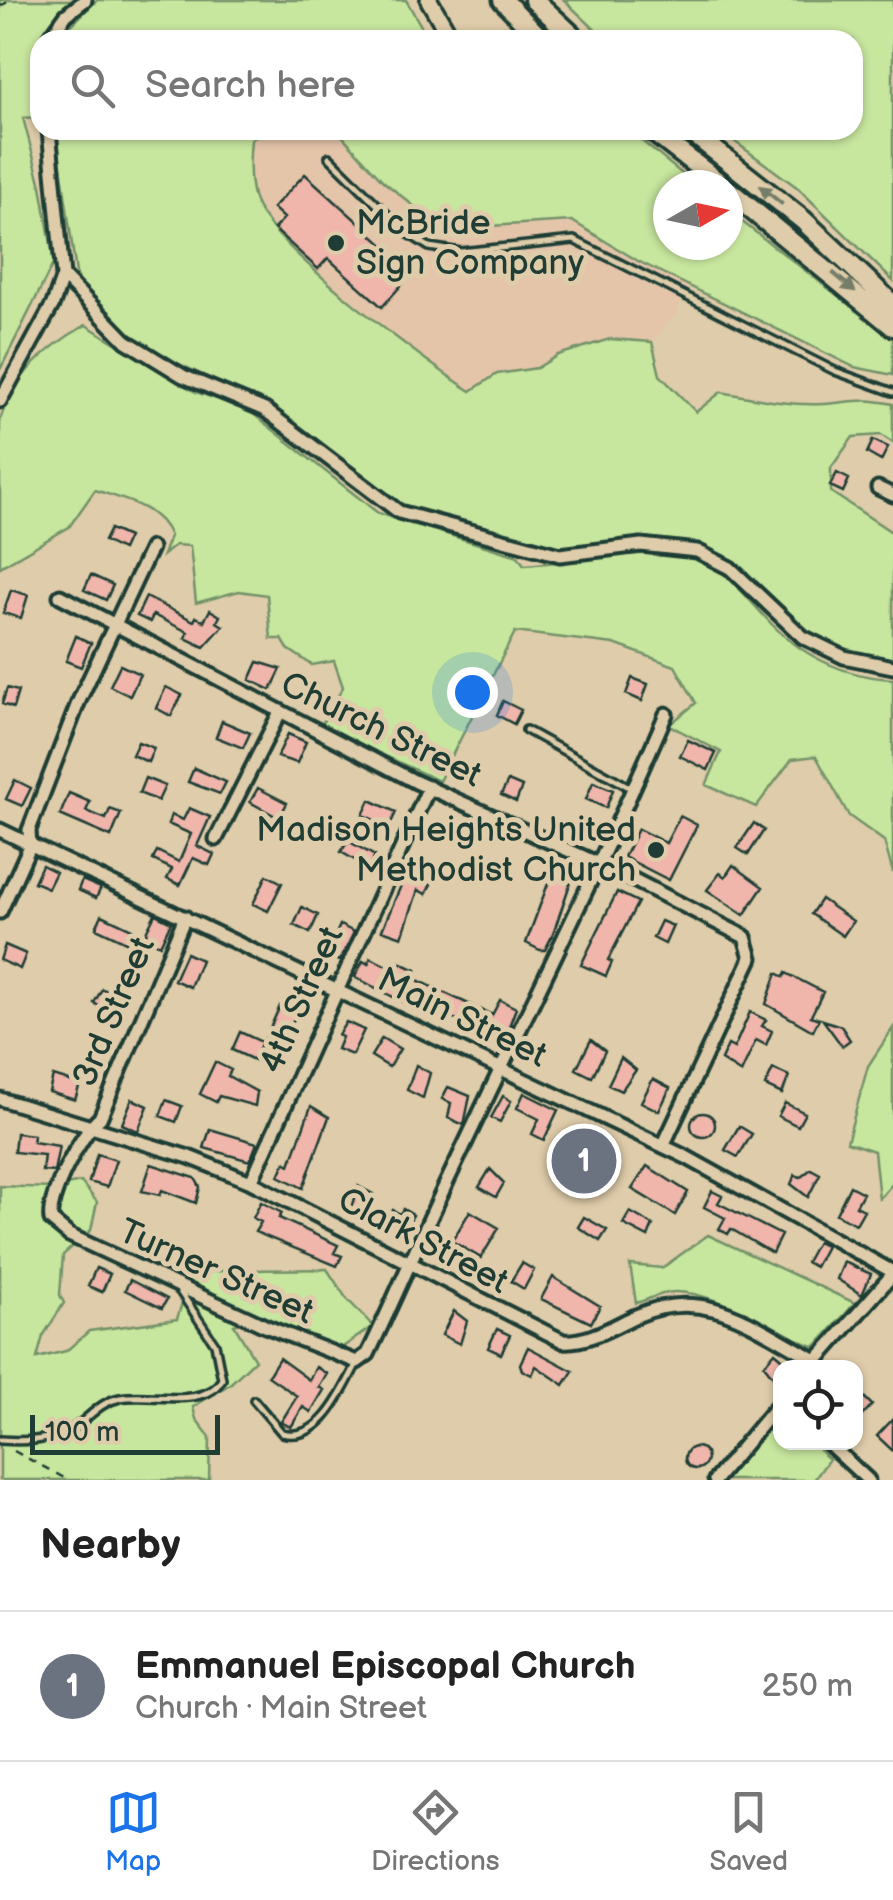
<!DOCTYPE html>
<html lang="en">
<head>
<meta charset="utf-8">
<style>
	:root { --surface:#fff; --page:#f6f6f6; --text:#222; --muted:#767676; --line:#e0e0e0; --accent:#1a73e8 }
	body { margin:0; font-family:"Balsamiq Sans",sans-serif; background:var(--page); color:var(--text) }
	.controls { position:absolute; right:30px; bottom:30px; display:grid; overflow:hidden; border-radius:20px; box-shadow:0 2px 8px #0004 }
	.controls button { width:90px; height:90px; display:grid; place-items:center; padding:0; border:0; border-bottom:2px solid var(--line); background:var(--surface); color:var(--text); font:50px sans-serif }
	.compass { position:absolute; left:653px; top:170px; width:90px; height:90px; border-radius:50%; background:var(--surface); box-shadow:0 2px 8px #0004; rotate:81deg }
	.scale { position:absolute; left:30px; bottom:25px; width:190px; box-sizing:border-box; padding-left:10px; border:5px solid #1f3d34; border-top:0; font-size:28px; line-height:35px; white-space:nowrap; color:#1f3d34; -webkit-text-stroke:8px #dfccaa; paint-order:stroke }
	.you { position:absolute; left:472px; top:692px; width:35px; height:35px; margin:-25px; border:8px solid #fff; border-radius:50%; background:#1a73e8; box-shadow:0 0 0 15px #1a73e833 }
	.badge { display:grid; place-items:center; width:65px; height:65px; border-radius:50%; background:var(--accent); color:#fff; font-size:32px; font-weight:700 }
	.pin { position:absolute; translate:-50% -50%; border:5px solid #fff; box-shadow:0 2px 10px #0006 }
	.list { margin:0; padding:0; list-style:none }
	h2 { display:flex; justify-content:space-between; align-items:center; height:130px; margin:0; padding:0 40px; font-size:42px }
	h2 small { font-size:32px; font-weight:400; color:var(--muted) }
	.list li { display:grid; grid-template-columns:65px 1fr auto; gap:30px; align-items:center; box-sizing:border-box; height:150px; padding:0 40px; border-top:2px solid var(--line) }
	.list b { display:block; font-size:38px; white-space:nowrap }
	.list p { margin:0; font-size:32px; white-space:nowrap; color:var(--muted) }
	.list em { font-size:32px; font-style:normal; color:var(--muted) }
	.icon { flex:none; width:55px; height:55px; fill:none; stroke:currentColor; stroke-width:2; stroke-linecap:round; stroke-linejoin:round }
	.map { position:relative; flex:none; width:893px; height:1480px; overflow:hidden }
	.search { position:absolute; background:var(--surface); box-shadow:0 2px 8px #0004; left:30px; right:30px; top:30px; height:110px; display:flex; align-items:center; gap:25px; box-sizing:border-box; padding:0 35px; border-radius:30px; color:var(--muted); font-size:38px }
	.sheet { height:280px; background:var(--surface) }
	nav { display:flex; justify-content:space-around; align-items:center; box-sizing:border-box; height:140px; border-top:2px solid var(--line); background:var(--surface); font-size:28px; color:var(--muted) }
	nav a { display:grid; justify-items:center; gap:5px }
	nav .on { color:var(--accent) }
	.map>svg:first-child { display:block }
</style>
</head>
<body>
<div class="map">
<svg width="893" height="1480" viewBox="0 0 893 1480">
	<rect width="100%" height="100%" fill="#dfccaa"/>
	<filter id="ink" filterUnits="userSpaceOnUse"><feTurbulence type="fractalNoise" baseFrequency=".01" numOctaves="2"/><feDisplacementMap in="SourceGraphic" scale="20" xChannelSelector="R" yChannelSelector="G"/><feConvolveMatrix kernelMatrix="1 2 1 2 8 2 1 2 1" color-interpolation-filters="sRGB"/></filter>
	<g filter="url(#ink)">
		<path fill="#e4c5aa" d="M265 130H337L474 227 572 221 688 286 676 314 652 342 610 339 558 355 537 369 497 374 471 391 434 368 280 240 255 202 249 165 251 140Z"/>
		<path fill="#c7e69e" stroke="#739269" stroke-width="2.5" d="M0 0H90L55 27 51 40H40V117L23 118 41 186 54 262 0 370Z
			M97 0H406L429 40H56Z
			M564 0H893V281L798 188 719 130H853V40H606Z
			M56 130H265L251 140C249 160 248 183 255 202 274 249 424 361 471 391L497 374 537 368 558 355 610 339 652 342 660 375 696 412 721 392C754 398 788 406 823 404 854 402 860 397 893 404V443L881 435 853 437 831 468V492L893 533V661L846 652 807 632 733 563 698 545 641 539 560 549 401 507 268 405 155 353 107 317 86 296 76 273Z
			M337 130H628L696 185H668V245H728V211L893 338V375L854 367 638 261 572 221 474 227 421 212 383 181Z
			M86 325 196 392 247 409 378 513 518 556 524 565C574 562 664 542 709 564 730 575 749 600 765 617 799 655 844 677 893 679V873L884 841 849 816 816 756 792 759 756 807 706 785 721 752 669 725 696 703 675 666 614 644 515 632 439 781 321 726 343 687 334 661 312 665 288 649 282 639H271L267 595 239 591 196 603 190 546 175 545 163 555 170 536C158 506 124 500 95 490L69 527 0 567C0 534 0 447 0 420 13 376 48 346 86 325Z
			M893 1028V1183L879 1199 874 1151 847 1142 868 1066Z
			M81 1182 97 1202 91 1230 63 1255 60 1295 64 1303 43 1336 37 1358 66 1351 89 1331 177 1319 191 1275C205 1268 303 1270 327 1269L346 1298 373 1326 340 1349 263 1316 234 1325 255 1360 230 1384 193 1407 196 1419 210 1437 209 1480H0V1186L51 1188Z
			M708 1235 855 1303 815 1347C775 1332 714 1290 674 1292 662 1292 648 1300 636 1303L630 1265 662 1268Z
			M780 1415V1442L812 1443 829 1459 814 1480H724Z"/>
		<path fill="#f0b6ab" stroke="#1f3d34" stroke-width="2.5" d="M305 174 413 272 382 307 328 258 318 269 274 229 284 218 273 208Z
			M873 440 888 447 881 461 867 453Z
			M837 473 849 479 843 492 830 486Z
			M110 529 128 537 122 550 104 541Z
			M91 575 113 585 106 600 84 590Z
			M11 590 28 595 21 618 3 613Z
			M146 597 194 621 196 617 204 621 210 610 220 616 217 622 223 626 204 647 185 638 188 632 153 615 150 622 137 616Z
			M76 636 91 643 81 667 66 661Z
			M258 662 281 669 271 690 250 680Z
			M120 665 140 674 130 696 110 686Z
			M632 678 648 684 642 701 626 694Z
			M166 687 182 695 171 716 156 708Z
			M7 688 18 691 13 708 2 704Z
			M315 690 324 694 317 711 304 705Z
			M503 701 521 710 514 724 497 715Z
			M222 721 250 733 243 748 216 737Z
			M288 734 306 742 297 763 277 757Z
			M688 740 716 753 708 770 680 756Z
			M138 742 154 748 148 762 132 755Z
			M194 768 226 782 220 794 188 782Z
			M145 778 165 786 158 801 139 793Z
			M15 780 31 788 22 806 6 799Z
			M508 781 522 787 516 802 501 795Z
			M593 782 613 790 606 808 586 799Z
			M258 788 287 803 279 818 250 802Z
			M69 793 90 802 86 811 106 819 110 809 121 813 111 837 60 815Z
			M370 800 396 812 389 827 363 815Z
			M189 808 210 817 197 846 214 854 209 865 193 858 180 885 167 879 172 869 153 860 157 851 179 862 191 834 168 824 171 815 183 820Z
			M680 816 697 825 669 880 624 857 638 829 666 843Z
			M754 823 764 830 748 855 737 848Z
			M348 841 375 856 369 868 341 852Z
			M556 862 574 872 553 934 545 950H540L526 943Z
			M42 865 56 872 48 888 34 882Z
			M733 865 763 887 744 915 707 890 720 873 725 877Z
			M408 869 434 878 426 894 418 890 402 937 382 930Z
			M267 875 282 883 268 911 253 904Z
			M82 880 101 888 96 898 78 890Z
			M617 892 638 902 608 960 612 962 606 976 581 965Z
			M821 899 853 921 843 936 811 914Z
			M302 907 318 915 310 933 294 925Z
			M155 914 171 922 160 945 148 939 146 932Z
			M102 915 132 929 126 942 96 928Z
			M661 921 673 926 665 944 653 938Z
			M340 925 354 932 340 961 327 955Z
			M5 945 26 954 20 969 0 960Z
			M186 953 201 960 190 987 174 980Z
			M371 958 397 971 401 963 416 970 413 978 492 1015 500 1000 516 1008 505 1037 474 1022 472 1026 423 1007 420 1011 355 977 363 961 368 964Z
			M777 973 784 977 786 973 823 992 811 1016 819 1019 813 1031 766 1004Z
			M102 989 125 997 114 1015 94 1003Z
			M280 1006 296 1014 277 1056 261 1048Z
			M750 1012 766 1020 762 1026 772 1031 766 1045 756 1040 741 1073 721 1060 728 1045 734 1048Z
			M823 1020 841 1026 850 1040 842 1046Z
			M346 1022 364 1030 352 1055 337 1049 342 1037 338 1035Z
			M240 1032 262 1042 254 1060 232 1050Z
			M382 1038 400 1049 389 1067 371 1056Z
			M591 1040 605 1051 592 1077 576 1069Z
			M621 1058 636 1070 621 1091 608 1085Z
			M215 1062 231 1070 228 1076 257 1092 255 1106 219 1096 216 1102 200 1094Z
			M416 1065 430 1073 423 1098 407 1090Z
			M773 1069 789 1076 782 1094 765 1086Z
			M53 1076 80 1084 75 1100 49 1092Z
			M653 1079 670 1088 659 1111 641 1102Z
			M448 1087 470 1096 464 1125 448 1118 451 1103 442 1099Z
			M524 1093 558 1110 544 1140 532 1134 539 1119 517 1108Z
			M503 1096 511 1101 500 1122 491 1118Z
			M132 1099 148 1106 138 1131 122 1124Z
			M166 1100 182 1106 176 1122 160 1116Z
			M785 1103 805 1113 798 1126 778 1116Z
			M311 1106 329 1117 303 1188 279 1176 285 1162 290 1165Z
			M691 1125a12 12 0 1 1 24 0a12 12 0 1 1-24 0Z
			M739 1126 752 1134 738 1157 725 1150Z
			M210 1129 257 1143 250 1161 204 1148Z
			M16 1133 34 1135 33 1142 59 1146 54 1172 42 1171 44 1155 14 1152Z
			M585 1140 599 1147 586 1182 559 1170 564 1159 574 1164Z
			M97 1154 116 1160 107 1187 89 1182Z
			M151 1164 195 1178 200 1187 196 1203 162 1190 160 1195 142 1191Z
			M647 1166 688 1192 675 1215 632 1189Z
			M490 1169 504 1183 496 1197 479 1187Z
			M811 1169 820 1174 808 1197 791 1184 795 1175 801 1177Z
			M358 1186 373 1194 362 1216 350 1211Z
			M850 1186 863 1193 856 1206 864 1210 856 1224 836 1214Z
			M712 1191 722 1196 718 1203 781 1235 772 1253 731 1229 728 1234 719 1229 725 1218 704 1207Z
			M261 1202 282 1213 279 1218 338 1245 334 1253 342 1256 337 1266 255 1232 261 1222 253 1218Z
			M403 1209 413 1215 403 1233 386 1224 393 1210 400 1214Z
			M470 1211 499 1228 481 1258 452 1241Z
			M630 1212 653 1225 648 1237 623 1224Z
			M584 1217 607 1230 600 1241 578 1227Z
			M817 1242 826 1246 815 1267 806 1262Z
			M844 1262 871 1274 862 1295 837 1279Z
			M522 1263 534 1270 524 1289 511 1281Z
			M96 1268 110 1274 102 1292 88 1286Z
			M553 1277 600 1306 591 1323 541 1299Z
			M130 1280 167 1299 162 1308 125 1290Z
			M454 1311 467 1321 460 1344 442 1335Z
			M497 1329 510 1335 501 1354 488 1348Z
			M528 1347 573 1371 564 1385 536 1366 532 1375 522 1370 520 1364Z
			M775 1352 788 1363 775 1379 764 1365Z
			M279 1358 309 1380 316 1367 327 1374 319 1387 324 1390 311 1412 303 1407 291 1427 281 1422 297 1396 268 1376Z
			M861 1394 872 1405 856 1422V1400Z
			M893 1419V1451L877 1436Z
			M685 1458a11 11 0 1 1 22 0a11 11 0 1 1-22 0Z"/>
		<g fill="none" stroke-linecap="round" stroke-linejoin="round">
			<defs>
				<path id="lane" d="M329 157 404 231 429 247 461 252 574 240 835 371 893 392
					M526 730 631 788
					M254 1400 282 1433C320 1443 342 1392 356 1365
					M0 1440C23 1442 56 1441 75 1427 91 1416 100 1402 120 1398 150 1392 205 1410 222 1379L215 1344 177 1287"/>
				<path id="street" d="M48 40 66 15 85 0
					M63 276 126 341 183 376 265 410 399 512 560 555 641 545 697 551 730 568 803 637 844 657 893 667
					M0 401 53 304 63 276 49 130
					M878 488 893 495
					M60 596 416 782 628 877 745 937 751 958 663 1146
					M0 830 686 1157 893 1272
					M216 839 280 712
					M0 912 30 846 29 830 78 703 151 548
					M185 917 100 1118C81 1133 47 1197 51 1220L69 1235 265 1326 357 1362 368 1354C398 1292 424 1229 454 1167 525 1016 600 868 666 714
					M0 1099 189 1157 251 1182 563 1341C588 1343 614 1326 636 1316 707 1285 753 1327 816 1360
					M251 1182 429 787
					M810 1368 893 1274
					M827 1442 868 1480
					M715 1480 780 1402"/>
				<path id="secondary" d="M429 0 452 40"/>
				<path id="primary" d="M503 0 542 40
					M534 0 577 40
					M651 130 722 185
					M689 130 803 220 893 305
					M728 190 893 326"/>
			</defs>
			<use href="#lane" stroke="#1f3d34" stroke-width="12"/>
			<use href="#street" stroke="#1f3d34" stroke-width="19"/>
			<use href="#secondary" stroke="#1f3d34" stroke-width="22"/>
			<use href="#primary" stroke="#1f3d34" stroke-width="25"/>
			<path stroke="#1f3d34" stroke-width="2.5" stroke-dasharray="8 8" stroke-linecap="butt" d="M0 6 12 0
				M14 1451 68 1480"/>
			<use href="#lane" stroke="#dfccaa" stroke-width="5"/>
			<use href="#street" stroke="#dfccaa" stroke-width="11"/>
			<use href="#secondary" stroke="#dfccaa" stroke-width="15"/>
			<use href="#primary" stroke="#dfccaa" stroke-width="18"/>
		</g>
		<defs><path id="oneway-solid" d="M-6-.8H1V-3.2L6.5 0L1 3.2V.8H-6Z" transform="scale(2.5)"/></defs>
		<g fill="#757d69">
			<use href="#oneway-solid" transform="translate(771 195) rotate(-141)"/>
			<use href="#oneway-solid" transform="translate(844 282) rotate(40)"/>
		</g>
	</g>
	<g fill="#1f3d34" stroke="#dfccaa" stroke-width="4">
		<circle cx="336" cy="243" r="10"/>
		<circle cx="656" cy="850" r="10"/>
	</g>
	<g text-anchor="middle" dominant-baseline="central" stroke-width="10" stroke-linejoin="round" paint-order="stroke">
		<g font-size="35" fill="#1f3d34" stroke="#dfccaa" text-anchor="start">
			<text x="356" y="223">McBride<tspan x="356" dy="40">Sign Company</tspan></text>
			<text x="636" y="830" text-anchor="end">Madison Heights United<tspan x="636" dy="40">Methodist Church</tspan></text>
		</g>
		<g font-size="35" fill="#1f3d34" stroke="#dfccaa">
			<text transform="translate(381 730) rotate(26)">Church Street</text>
			<text transform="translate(302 1000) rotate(-66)">4th Street</text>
			<text transform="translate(114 1012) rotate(-67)">3rd Street</text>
			<text transform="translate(462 1018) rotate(26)">Main Street</text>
			<text transform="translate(423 1241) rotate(28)">Clark Street</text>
			<text transform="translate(216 1272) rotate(24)">Turner Street</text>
		</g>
	</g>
</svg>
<div class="controls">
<button><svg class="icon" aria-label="locate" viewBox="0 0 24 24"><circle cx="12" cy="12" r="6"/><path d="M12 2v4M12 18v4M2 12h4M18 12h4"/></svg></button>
</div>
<svg class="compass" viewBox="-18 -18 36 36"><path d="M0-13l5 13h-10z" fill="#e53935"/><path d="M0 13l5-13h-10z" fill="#767676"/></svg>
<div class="scale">100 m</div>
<div class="you"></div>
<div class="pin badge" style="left:584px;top:1161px;background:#6b7280">1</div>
<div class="search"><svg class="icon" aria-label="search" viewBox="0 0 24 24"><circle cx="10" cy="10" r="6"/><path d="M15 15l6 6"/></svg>Search here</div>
</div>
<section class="sheet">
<h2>Nearby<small></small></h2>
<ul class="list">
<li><span class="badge" style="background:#6b7280">1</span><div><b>Emmanuel Episcopal Church</b><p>Church · Main Street</p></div><em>250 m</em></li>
</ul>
</section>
<nav>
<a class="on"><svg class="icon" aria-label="map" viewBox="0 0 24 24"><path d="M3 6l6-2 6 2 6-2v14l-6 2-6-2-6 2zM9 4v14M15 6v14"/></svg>Map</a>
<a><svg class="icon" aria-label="directions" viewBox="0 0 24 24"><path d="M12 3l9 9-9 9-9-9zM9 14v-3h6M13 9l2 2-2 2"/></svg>Directions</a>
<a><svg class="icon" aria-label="saved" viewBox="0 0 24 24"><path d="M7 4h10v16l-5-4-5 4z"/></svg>Saved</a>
</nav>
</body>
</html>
